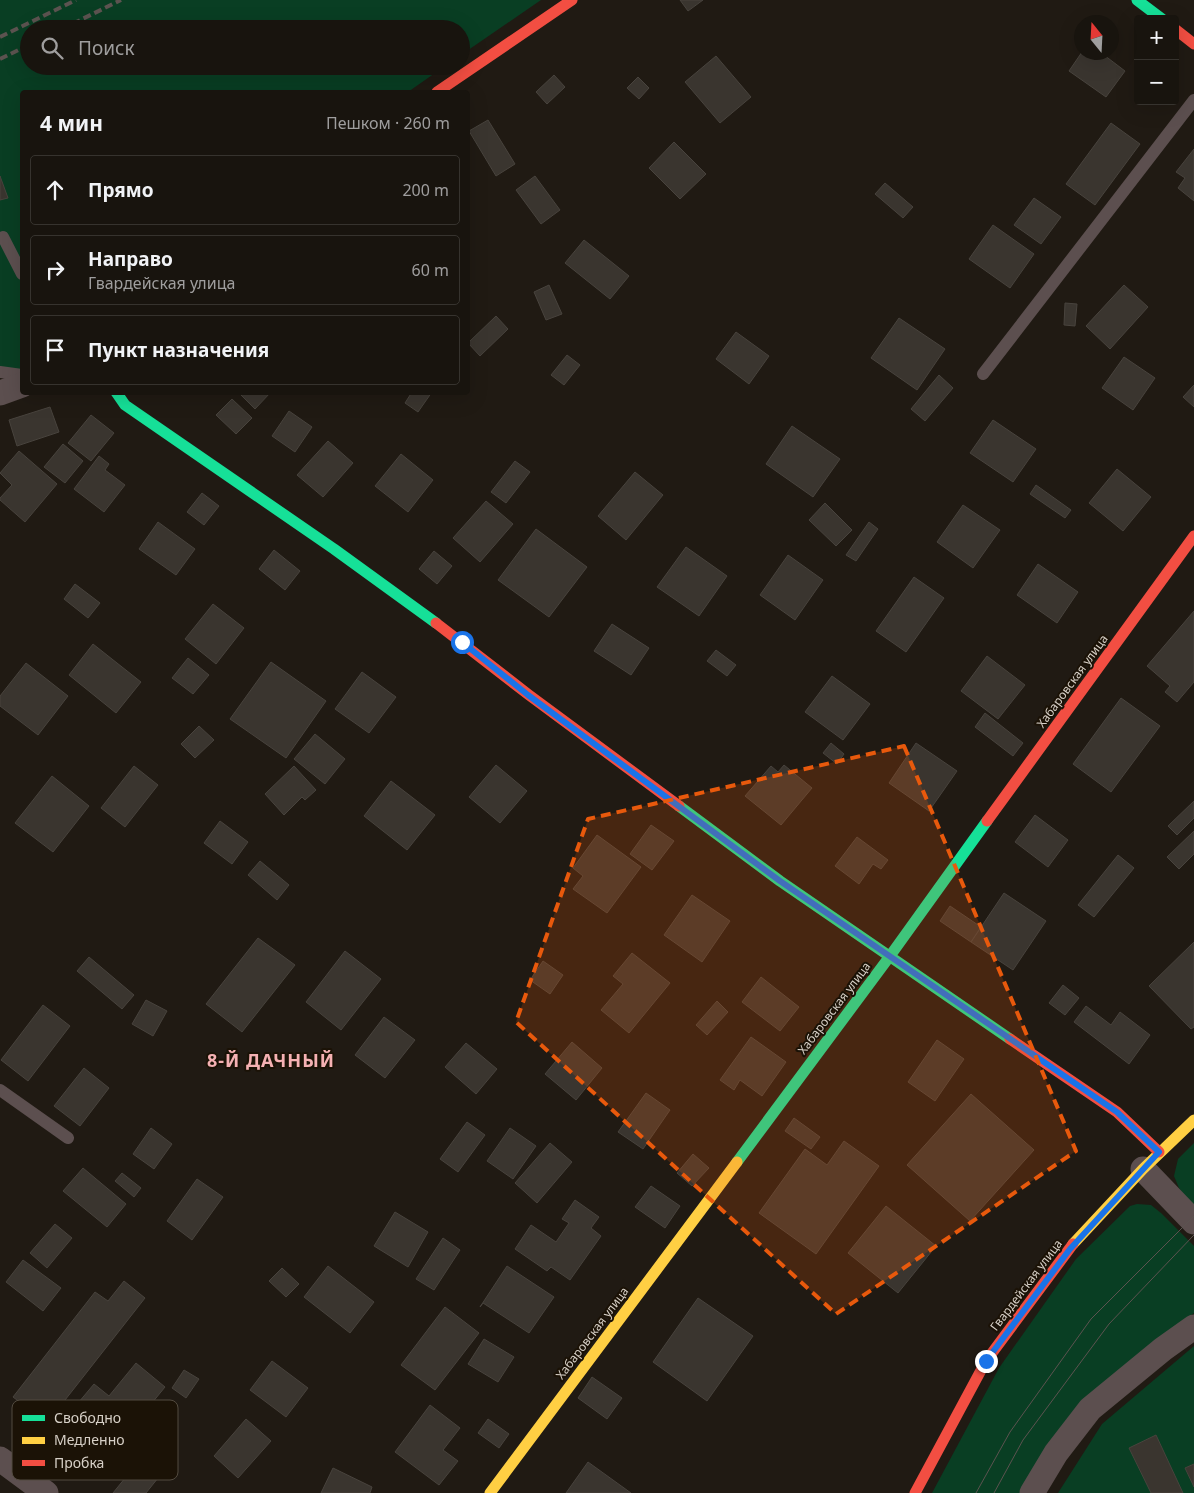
<!DOCTYPE html>
<html lang="ru">
<head>
<meta charset="utf-8">
<style>
	:root { --surface:#18140e; --page:#211d17; --text:#f1f3f6; --muted:#9f9e9e; --line:#36332e }
	body { margin:0; font-family:"Noto Sans",sans-serif; background:var(--page); color:var(--text) }
	.controls { position:absolute; right:15px; top:15px; display:grid; overflow:hidden; border-radius:5px; box-shadow:0 5px 20px #0002 }
	.controls button { width:45px; height:45px; display:grid; place-items:center; padding:0; border:0; border-bottom:1px solid var(--line); background:var(--surface); color:var(--text); font:25px sans-serif }
	.compass { position:absolute; left:1074px; top:15px; width:45px; height:45px; border-radius:50%; background:var(--surface); box-shadow:0 5px 20px #0002; rotate:342deg }
	.stop { position:absolute; width:15px; height:15px; margin:-11px; border:4px solid #1a73e8; border-radius:50%; background:#fff }
	.stop.end { background:#1a73e8; border-color:#fff; box-shadow:0 1px 5px #0008 }
	.list { margin:0; padding:0; list-style:none }
	h2 { display:flex; justify-content:space-between; align-items:center; height:65px; margin:0; padding:0 20px; font-size:21px }
	h2 small { font-size:16px; font-weight:400; color:var(--muted) }
	.list li { display:grid; grid-template-columns:32px 1fr auto; gap:15px; align-items:center; box-sizing:border-box; height:70px; margin:0 10px 10px; padding:0 10px; border:1px solid var(--line); border-radius:5px }
	.list b { display:block; font-size:19px; white-space:nowrap }
	.list p { margin:0; font-size:16px; white-space:nowrap; color:var(--muted) }
	.list em { font-size:16px; font-style:normal; color:var(--muted) }
	.icon { flex:none; width:28px; height:28px; fill:none; stroke:currentColor; stroke-width:2; stroke-linecap:round; stroke-linejoin:round }
	.map { position:relative; flex:none; width:1194px; height:1493px; overflow:hidden }
	.search { position:absolute; background:var(--surface); box-shadow:0 5px 20px #0002; left:20px; top:20px; width:450px; height:55px; display:flex; align-items:center; gap:12px; box-sizing:border-box; padding:0 18px; border-radius:28px; color:var(--muted); font-size:19px }
	.panel { position:absolute; background:var(--surface); box-shadow:0 5px 20px #0002; left:20px; top:90px; width:450px; height:305px; border-radius:5px }
	.map>svg:first-child { display:block }
</style>
</head>
<body>
<div class="map">
<svg width="1194" height="1493" viewBox="0 0 1194 1493">
	<rect width="100%" height="100%" fill="#201a13"/>
	<path fill="#093e23" d="M0 0H541L461 55V29H29V66H445L408 92H22V368L0 378Z
		M1194 1143V1206L1187 1199 1179 1188 1174 1176 1178 1159Z
		M1137 1204 1151 1205 1161 1213 1194 1246V1313L1154 1345 1032 1493H932L999 1368 1076 1259 1130 1206Z
		M1194 1346V1493H1058L1102 1424Z"/>
	<path fill="#3a352f" stroke="#48433d" d="M680 0H703L688 11Z
		M1082 52H1100L1125 71 1106 97 1069 71Z
		M716 56 751 97 720 123 685 82Z
		M554 75 565 87 547 104 536 92Z
		M638 77 649 88 639 99 627 88Z
		M488 120 515 164 496 176 469 131Z
		M1111 123 1140 144 1095 205 1066 184Z
		M674 142 706 174 680 199 649 168Z
		M1194 149V201L1178 188 1185 178 1176 172Z
		M0 176 8 198 0 200Z
		M535 176 560 210 541 224 516 190Z
		M885 183 913 207 903 218 875 194Z
		M1034 198 1061 217 1041 244 1014 225Z
		M993 225 1034 254 1010 288 969 259Z
		M584 240 629 276 610 299 565 263Z
		M549 285 562 314 546 320 534 292Z
		M1124 285 1148 307 1110 349 1086 326Z
		M1065 303 1077 304 1075 326 1064 325Z
		M496 316 508 329 480 356 468 343Z
		M899 318 945 349 917 390 871 358Z
		M736 332 769 356 749 384 716 359Z
		M567 355 580 365 564 385 551 375Z
		M1124 357 1155 378 1133 410 1102 388Z
		M939 375 953 388 925 421 911 409Z
		M1194 385V407L1183 397Z
		M238 392H271L255 409Z
		M412 392H432L418 412 405 403Z
		M232 399 252 418 236 434 216 415Z
		M50 407 59 432 17 446 9 420Z
		M289 411 312 427 295 452 272 436Z
		M91 415 114 433 91 461 68 443Z
		M993 420 1036 449 1013 482 970 453Z
		M792 426 840 459 813 497 766 464Z
		M328 441 353 463 323 497 297 475Z
		M63 444 83 461 65 483 44 467Z
		M19 451 57 484 25 522 0 500V498L12 485 0 473Z
		M401 454 433 480 408 512 375 486Z
		M99 456 109 464 105 470 125 485 104 512 74 489Z
		M515 461 530 472 506 503 491 492Z
		M1117 469 1151 497 1123 531 1089 503Z
		M635 472 663 495 626 540 598 516Z
		M1036 485 1071 510 1065 518 1030 494Z
		M202 493 219 506 204 525 187 512Z
		M486 501 513 524 480 562 453 538Z
		M825 503 852 530 836 546 809 520Z
		M963 505 1000 530 973 568 937 542Z
		M158 522 195 549 176 575 139 549Z
		M869 522 878 529 856 561 846 555Z
		M536 529 587 567 549 617 498 580Z
		M686 547 727 576 699 616 657 587Z
		M274 550 300 571 285 590 259 569Z
		M434 551 452 566 437 584 419 569Z
		M788 555 823 580 795 620 760 595Z
		M1038 564 1078 592 1057 623 1017 595Z
		M914 577 944 598 906 652 876 631Z
		M75 584 100 603 88 618 64 599Z
		M213 604 244 628 216 664 185 639Z
		M1194 611V682L1177 702 1165 692 1170 686 1147 666Z
		M612 624 649 648 631 675 594 651Z
		M93 644 141 682 116 713 69 675Z
		M716 650 736 665 727 676 707 661Z
		M987 656 1025 685 998 719 961 691Z
		M188 658 209 675 193 694 172 678Z
		M271 662 326 701 286 758 230 719Z
		M26 663 68 696 38 735 0 706V696Z
		M362 672 396 697 369 733 335 709Z
		M832 676 870 704 843 740 805 712Z
		M1121 698 1160 726 1111 792 1073 764Z
		M985 713 1023 743 1013 756 975 727Z
		M199 726 214 740 195 758 181 744Z
		M315 734 345 759 325 784 294 759Z
		M831 743 844 754 837 764 823 753Z
		M916 743 957 771 929 811 889 783Z
		M496 765 527 791 500 823 469 797Z
		M784 765 812 788 781 825 745 796 771 766 778 772Z
		M134 766 158 785 125 827 101 808Z
		M294 766 316 790 305 800 302 797 284 815 265 794Z
		M52 776 89 806 53 852 15 823Z
		M391 781 435 815 407 850 364 816Z
		M1194 801V818L1177 835 1168 826Z
		M1035 815 1068 840 1048 867 1015 842Z
		M220 821 248 842 232 864 204 843Z
		M651 825 674 841 652 870 630 854Z
		M1194 831V854L1179 869 1167 857Z
		M597 835 641 867 607 913 573 889 583 876 573 868Z
		M857 837 888 860 881 869 873 864 859 884 835 866Z
		M1118 855 1134 868 1094 917 1078 905Z
		M260 861 289 885 277 900 248 875Z
		M1004 893 1046 921 1013 970 971 942Z
		M692 895 730 921 702 962 664 935Z
		M950 906 981 927 971 942 940 921Z
		M258 938 295 965 242 1032 206 1004Z
		M1194 942V1027L1191 1029 1149 986Z
		M345 951 381 979 341 1030 306 1002Z
		M632 953 670 983 629 1033 601 1010 623 984 613 976Z
		M89 957 134 995 122 1009 77 971Z
		M543 961 563 975 550 994 530 980Z
		M761 977 799 1007 780 1031 742 1002Z
		M1063 985 1079 998 1065 1015 1049 1003Z
		M146 1000 167 1011 153 1036 132 1024Z
		M717 1001 728 1012 707 1035 696 1025Z
		M43 1005 70 1026 28 1081 1 1060Z
		M1086 1006 1111 1025 1120 1012 1150 1035 1129 1064 1074 1022Z
		M384 1017 415 1040 385 1078 355 1055Z
		M751 1037 786 1062 762 1096 740 1080 734 1090 720 1080Z
		M937 1040 964 1059 935 1101 908 1082Z
		M572 1042 602 1068 576 1100 545 1074Z
		M466 1043 497 1069 476 1094 445 1067Z
		M84 1068 109 1088 80 1126 54 1106Z
		M646 1093 670 1110 643 1149 618 1132Z
		M971 1094 1034 1150 970 1221 907 1165Z
		M794 1118 820 1137 811 1149 785 1131Z
		M467 1122 485 1135 458 1172 440 1159Z
		M151 1128 172 1144 154 1169 133 1154Z
		M510 1128 536 1146 513 1179 487 1161Z
		M844 1141 879 1166 816 1254 759 1213 805 1149 827 1165Z
		M550 1143 572 1162 537 1203 515 1183Z
		M693 1154 709 1168 692 1186 677 1173Z
		M83 1168 126 1204 107 1227 63 1191Z
		M122 1173 141 1188 134 1197 115 1181Z
		M197 1179 223 1197 192 1240 167 1221Z
		M651 1186 680 1206 665 1228 635 1207Z
		M575 1200 599 1217 591 1228 601 1236 570 1280 551 1267 547 1271 515 1249 531 1225 556 1242 569 1223 562 1219Z
		M886 1206 936 1246 898 1293 848 1253Z
		M395 1212 428 1232 408 1267 374 1246Z
		M55 1224 72 1238 47 1268 30 1253Z
		M443 1238 460 1250 434 1290 416 1279Z
		M23 1260 61 1288 43 1311 6 1282Z
		M328 1266 374 1302 350 1333 304 1297Z
		M507 1266 554 1297 529 1333 483 1303 480 1307Z
		M282 1268 299 1284 286 1297 269 1281Z
		M124 1281 145 1298 47 1423 13 1397 95 1292 108 1301Z
		M698 1298 753 1336 707 1401 653 1362Z
		M445 1307 479 1333 435 1390 401 1365Z
		M484 1339 514 1357 498 1382 468 1364Z
		M272 1361 308 1388 286 1417 250 1390Z
		M136 1363 165 1387 107 1458 63 1421 94 1384 109 1396Z
		M184 1370 199 1379 186 1398 172 1388Z
		M592 1377 622 1398 607 1419 578 1398Z
		M430 1405 460 1428 443 1450 458 1461 439 1485 395 1452Z
		M246 1419 271 1441 238 1478 214 1456Z
		M488 1419 509 1434 499 1448 478 1433Z
		M1156 1435 1183 1493H1151L1129 1448Z
		M138 1462 158 1478 146 1493H113Z
		M588 1462 631 1493H566Z
		M1194 1464V1487L1185 1468Z
		M333 1468 372 1487 370 1493H321Z"/>
	<g fill="none" stroke-linecap="round" stroke-linejoin="round">
		<path stroke="#5c4f4f" stroke-width="12" d="M3 237 22 274
			M0 372 22 375
			M983 374 1194 100
			M0 1090 68 1138"/>
		<path stroke="#5c4f4f" stroke-width="25" d="M0 393 22 385
			M1143 1169 1194 1222
			M0 1459 46 1493
			M1032 1493 1056 1453 1090 1409 1163 1349 1194 1327"/>
		<path stroke="#16e098" stroke-width="11" d="M1137 0 1162 19
			M116 392 125 405 334 549 436 623
			M679 806 780 881 1010 1039
			M737 1162 890 956 987 821"/>
		<path stroke="#ffcf43" stroke-width="11" d="M1073 1244 1143 1169 1194 1120
			M490 1493 737 1162"/>
		<path stroke="#f24e42" stroke-width="11" d="M1175 29 1194 44
			M437 92 572 0
			M436 623 529 695 679 806
			M987 821 1194 536
			M1010 1039 1117 1112 1159 1152
			M915 1493 986 1361 1073 1244"/>
		<path stroke="#5c5350" stroke-width="1" d="M976 1493 1010 1432 1091 1319 1194 1216
			M994 1493 1023 1440 1109 1324 1194 1235"/>
		<path stroke="#5c5350" stroke-width="4" stroke-dasharray="8 4" stroke-linecap="butt" d="M62 29 121 0
			M0 37 76 0
			M0 59 29 45"/>
	</g>
	<g fill="none" stroke-linecap="round" stroke-linejoin="round">
		<path stroke="#1a73e8" stroke-width="6" d="M462 642 528 695 780 881 1117 1112 1159 1152 1070 1249 986 1361"/>
	</g>
	<path fill="#e8590c" fill-opacity="0.2" stroke="#e8590c" stroke-width="4" stroke-dasharray="10 6" stroke-linejoin="round" d="M904 746 1076 1151 836 1314 516 1022 588 819Z"/>
	<g text-anchor="middle" dominant-baseline="central" stroke-width="4" stroke-linejoin="round" paint-order="stroke">
		<g font-size="12" fill="#d7d0c7" stroke="#1b1206">
			<text transform="translate(1072 681) rotate(-54)">Хабаровская улица</text>
			<text transform="translate(834 1008) rotate(-53)">Хабаровская улица</text>
			<text transform="translate(1026 1285) rotate(-53)">Гвардейская улица</text>
			<text transform="translate(592 1333) rotate(-53)">Хабаровская улица</text>
		</g>
		<g font-size="18" font-weight="bold" letter-spacing="1" fill="#f5b1b3" stroke="#1b1206">
			<text x="271" y="1060">8-Й ДАЧНЫЙ</text>
		</g>
	</g>
	<rect x="12" y="1400" width="166" height="80" rx="8" fill="#1b1206" stroke="#534b40" stroke-width="1"/>
	<rect x="22" y="1415" width="23" height="6" fill="#16e098"/>
	<rect x="22" y="1437" width="23" height="7" fill="#ffcf43"/>
	<rect x="22" y="1460" width="23" height="6" fill="#f24e42"/>
	<g font-size="14" fill="#d7d0c7">
		<text x="54" y="1423">Свободно</text>
		<text x="54" y="1445">Медленно</text>
		<text x="54" y="1468">Пробка</text>
	</g>
</svg>
<div class="controls">
<button>+</button>
<button>−</button>
</div>
<svg class="compass" viewBox="-18 -18 36 36"><path d="M0-13l5 13h-10z" fill="#e53935"/><path d="M0 13l5-13h-10z" fill="#9f9e9e"/></svg>
<div class="stop" style="left:462px;top:642px"></div>
<div class="stop end" style="left:986px;top:1361px"></div>
<div class="search"><svg class="icon" aria-label="search" viewBox="0 0 24 24"><circle cx="10" cy="10" r="6"/><path d="M15 15l6 6"/></svg>Поиск</div>
<section class="panel">
<h2>4 мин<small>Пешком · 260 m</small></h2>
<ul class="list">
<li><svg class="icon" aria-label="ahead" viewBox="0 0 24 24"><path d="M12 20V5M6 11l6-6 6 6"/></svg><div><b>Прямо</b></div><em>200 m</em></li>
<li><svg class="icon" aria-label="right" viewBox="0 0 24 24"><path d="M7 20v-9h11M14 6l5 5-5 5"/></svg><div><b>Направо</b><p>Гвардейская улица</p></div><em>60 m</em></li>
<li><svg class="icon" aria-label="arrive" viewBox="0 0 24 24"><path d="M6 21V4h12l-3 4 3 4H6"/></svg><div><b>Пункт назначения</b></div></li>
</ul>
</section>
</div>
</body>
</html>
